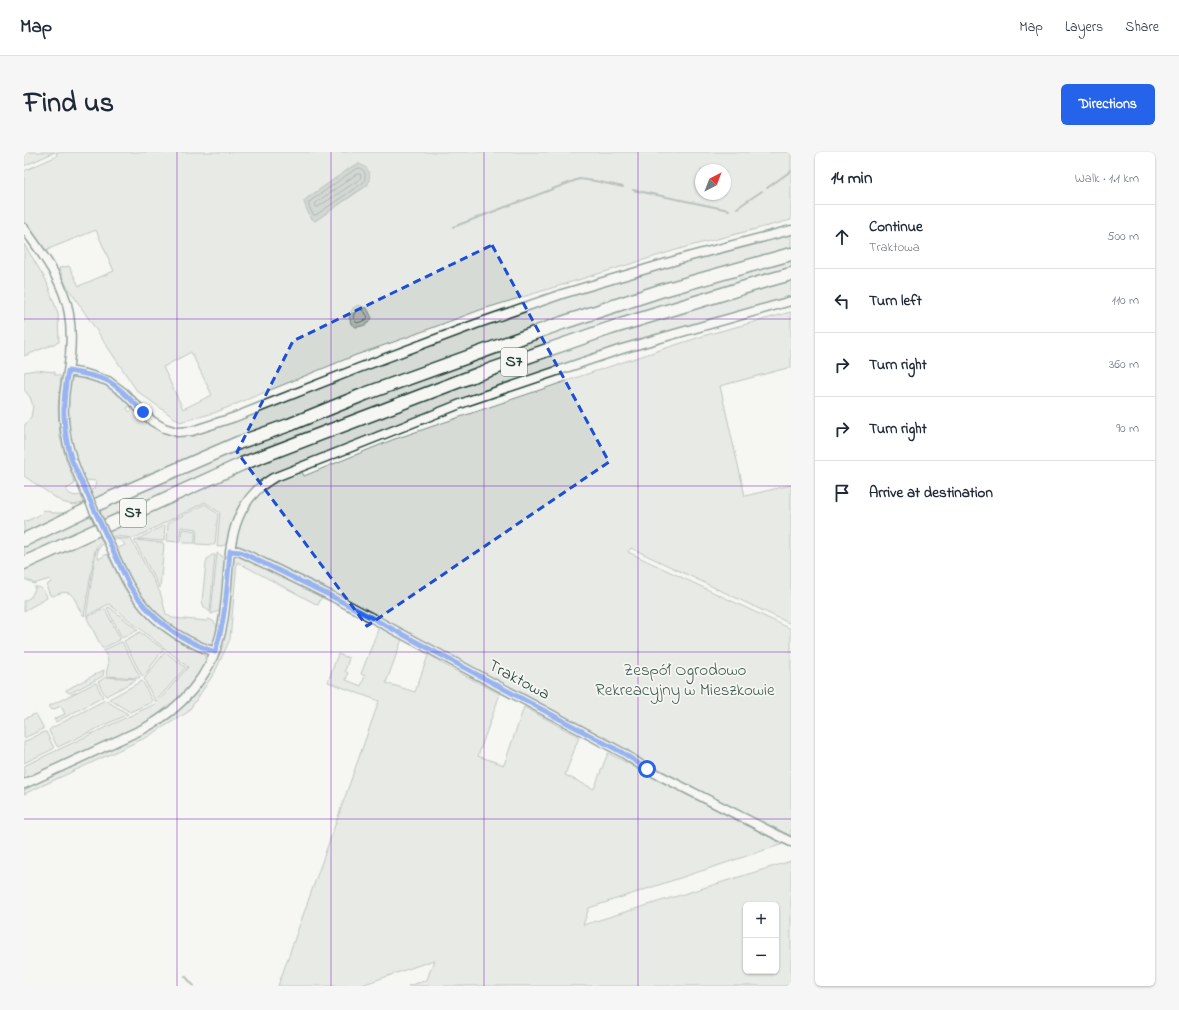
<!DOCTYPE html>
<html lang="en">
<head>
<meta charset="utf-8">
<style>
	:root { --surface:#fff; --page:#f6f6f7; --text:#1f2937; --muted:#747a83; --line:#e0e1e3; --accent:#2563eb }
	body { margin:0; font-family:"Indie Flower",sans-serif; background:var(--page); color:var(--text) }
	.controls { position:absolute; right:12px; bottom:12px; display:grid; overflow:hidden; border-radius:6px; box-shadow:0 1px 3px #0004 }
	.controls button { width:36px; height:36px; display:grid; place-items:center; padding:0; border:0; border-bottom:1px solid var(--line); background:var(--surface); color:var(--text); font:20px sans-serif }
	.compass { position:absolute; left:671px; top:12px; width:36px; height:36px; border-radius:50%; background:var(--surface); box-shadow:0 1px 3px #0004; rotate:42deg }
	.stop { position:absolute; width:12px; height:12px; margin:-9px; border:3px solid #2563eb; border-radius:50%; background:#fff }
	.stop.end { background:#2563eb; border-color:#fff; box-shadow:0 1px 4px #0008 }
	.list { margin:0; padding:0; list-style:none }
	h2 { display:flex; justify-content:space-between; align-items:center; height:52px; margin:0; padding:0 16px; font-size:17px }
	h2 small { font-size:13px; font-weight:400; color:var(--muted) }
	.list li { display:grid; grid-template-columns:26px 1fr auto; gap:12px; align-items:center; box-sizing:border-box; height:64px; padding:0 16px; border-top:1px solid var(--line) }
	.list b { display:block; font-size:15px; white-space:nowrap }
	.list p { margin:0; font-size:13px; white-space:nowrap; color:var(--muted) }
	.list em { font-size:13px; font-style:normal; color:var(--muted) }
	.icon { flex:none; width:22px; height:22px; fill:none; stroke:currentColor; stroke-width:2; stroke-linecap:round; stroke-linejoin:round }
	.map { position:relative; flex:none; width:767px; height:834px; overflow:hidden; border-radius:6px }
	header { display:flex; align-items:center; gap:24px; box-sizing:border-box; height:56px; padding:0 20px; background:var(--surface); border-bottom:1px solid var(--line) }
	header strong { font-size:19px }
	nav { display:flex; gap:22px; margin-inline-start:auto; font-size:14px }
	.intro { display:flex; align-items:center; justify-content:space-between; box-sizing:border-box; height:96px; padding:0 24px }
	h1 { margin:0; font-size:28px }
	.button { padding:10px 18px; border-radius:6px; background:var(--accent); color:#fff; font-size:14px; font-weight:700 }
	main { display:flex; gap:24px; padding:0 24px }
	aside { flex:1; background:var(--surface); border-radius:6px; box-shadow:0 1px 3px #0004 }
	.map>svg:first-child { display:block }
</style>
</head>
<body>
<header>
<strong>Map</strong>
<nav><a>Map</a><a>Layers</a><a>Share</a></nav>
</header>
<div class="intro"><h1>Find us</h1><a class="button">Directions</a></div>
<main>
<div class="map">
<svg width="767" height="834" viewBox="0 0 767 834">
	<rect width="100%" height="100%" fill="#f6f6f2"/>
	<filter id="ink" filterUnits="userSpaceOnUse"><feTurbulence type="fractalNoise" baseFrequency=".025" numOctaves="2"/><feDisplacementMap in="SourceGraphic" scale="8" xChannelSelector="R" yChannelSelector="G"/><feConvolveMatrix kernelMatrix="1 2 1 2 8 2 1 2 1" color-interpolation-filters="sRGB"/></filter>
	<g filter="url(#ink)">
		<path fill="#d6dbd6" stroke="#7a8c85" fill-rule="evenodd" d="M0 0H31L0 14Z
			M32 0H767V68L662 95 456 158 381 186 332 203 190 261 156 270 113 239 41 131 35 116 45 114 55 134 90 119 72 78 27 96 22 99 18 94 16 95 0 70V19L33 4ZM335 12 344 33 291 69 287 66 280 50 282 47 329 14ZM677 18H701V42H677ZM167 200 188 243 159 257 139 215Z
			M767 80V97L394 217 276 262 69 348 65 339 71 336 72 329 62 328 50 308 42 263 46 228 50 224C72 224 90 237 105 251V254L103 257 106 260 108 258H112L157 283 506 157 634 116Z
			M0 92 22 128 34 162 35 190 0 204Z
			M767 107V118L463 214 394 238 254 292 180 323 78 368 73 359 175 314 321 255 556 171 678 133Z
			M767 128V146L677 171 272 313 216 353 207 375 204 388 201 393 193 395 196 361 181 350 111 386 90 384 86 386 82 378 188 330 366 259 574 186 724 140Z
			M767 160V215L696 234 721 344 767 333V472L607 396 604 400 767 477V684L710 657 591 595 511 549 460 522 295 432 229 403 211 392 216 368 230 346 252 328 276 318 278 320 280 324 368 288 578 217 682 183Z
			M12 218 31 220V223H35L37 225 34 255 36 285 42 307 51 332 42 337C45 343 50 345 57 343L60 351 49 353 38 350 0 324V274L7 265 9 254 6 245 0 238V220Z
			M181 352 194 362 191 392 190 393 172 392 173 377 157 375 155 390 143 389 144 371Z
			M20 358 30 361H42L0 382V370L14 364Z
			M66 362 70 372 0 404V393Z
			M141 373 140 388 139 389 114 387Z
			M159 377 171 379V391H159L157 389 158 378Z
			M74 382 78 389 74 392 71 398 60 464C49 452 53 432 29 444L26 443 23 436 24 432 27 430 26 427 9 432 8 430 0 427V416Z
			M90 386 107 387 108 389 136 440 142 462 148 466 183 469 184 467C198 471 193 481 190 491L185 494 165 486 131 462 109 435 93 403 95 402 93 397 101 393C98 387 93 386 87 388V387Z
			M111 388 139 391 140 392 136 436 111 390Z
			M79 391V392C74 396 72 401 75 407L83 402C90 413 94 426 101 437 119 467 147 488 178 501L181 503V507L184 508 175 523 154 549 119 574 0 629V614L133 551 164 515 85 452 62 464 72 398 75 394Z
			M193 401 198 404 201 408 198 454 195 459 187 462Z
			M214 402 298 444 294 453 213 410 206 487 191 520 164 560 123 585 0 642V635L133 573 191 506 209 406 212 403Z
			M188 403H191L186 460 180 455 178 449 182 411 183 407Z
			M10 435C17 434 22 439 23 446L0 459V449L7 445 11 437Z
			M84 455H85L114 478 98 486 83 456Z
			M80 457H81L96 486V488L79 496H78L63 466V465Z
			M355 475 378 487 362 531 391 540 405 501 417 511 476 542 454 604 480 613 500 555 555 585 541 623 570 637 584 601 759 692 565 756 559 773 767 709V834H384L403 828 410 808 335 834H254L355 549 304 530 314 502 325 506 321 519 324 521 322 528 337 534 341 524 337 522ZM722 753H752V819H722Z
			M116 480 139 497V498L119 525 118 524 100 489Z
			M97 490H98L116 525 115 526 83 524C81 518 85 516 84 511 84 506 81 502 80 498Z
			M141 500 161 515V516L132 549H131L120 527Z
			M80 518 79 524 46 541 42 539V538Z
			M82 525 112 527V528L82 544 81 543 74 530Z
			M118 529 119 530 128 549V550L106 560 85 547Z
			M71 531H72L79 545 32 570 30 567 41 562 37 554 28 558 25 554Z
			M81 548 104 562 34 595 33 594 25 579 26 577Z
			M11 562H12L19 575V577L0 586V567Z
			M20 580H22L30 596 29 597 0 611V590Z"/>
		<path fill="#aab3ae" stroke="#72847d" d="M335 12C346 16 347 22 344 32L291 69C284 64 283 58 280 50L282 47 329 14Z
			M334 153 343 156 348 166C344 173 340 174 332 175L327 172 325 163 329 156Z"/>
		<g fill="none" stroke-linecap="round" stroke-linejoin="round">
			<path stroke="#576c65" stroke-width="1" d="M336 16C342 19 342 24 340 30L292 63H290C287 60 284 54 285 50L330 18Z
				M333 22H335L337 23 336 27 294 55H291L292 51Z
				M335 157 340 159 344 165 342 168 333 171 331 169 329 164 332 159Z"/>
			<path stroke="#72847d" stroke-width="2" d="M743 36 767 19
				M609 38 705 58
				M713 56 738 39
				M429 75 555 27 571 29 599 35
				M161 824 170 834"/>
			<defs>
				<path id="minor" d="M0 76C18 102 40 129 45 162 48 181 47 201 44 220 42 230 40 240 40 250 38 284 48 310 62 341
					M44 219 62 222 84 229 100 241 128 269 140 276 153 280 168 279 211 265 335 216 452 172 538 142 663 105 767 78
					M84 389C91 404 97 419 105 433 124 466 155 488 191 500
					M206 399H214L217 400 309 445 599 601 623 617 767 690
					M0 632 121 576C157 557 186 524 196 484 211 429 191 360 249 326L444 249 598 197 767 149"/>
				<path id="highway" d="M0 388 87 346 214 291 265 273 341 242 538 171 636 139 767 102
					M0 411 218 312 454 222 587 176 738 130 767 122"/>
			</defs>
			<use href="#minor" stroke="#1f3d34" stroke-width="11"/>
			<use href="#highway" stroke="#1f3d34" stroke-width="15"/>
			<use href="#minor" stroke="#f6f6f2" stroke-width="8"/>
			<use href="#highway" stroke="#f6f6f2" stroke-width="12"/>
			<defs>
				<path id="minor-bridge" d="M62 341 84 389"/>
			</defs>
			<use href="#minor-bridge" stroke="#1f3d34" stroke-width="11" stroke-linecap="butt"/>
			<use href="#minor-bridge" stroke="#f6f6f2" stroke-width="8"/>
		</g>
	</g>
	<g fill="none" stroke-linecap="round" stroke-linejoin="round" filter="url(#ink)">
		<path stroke="#2563eb" stroke-width="5" d="M119 260C108 249 97 236 84 229 71 223 57 221 44 219 38 251 38 277 48 309L105 433C126 466 153 487 191 500 202 467 203 433 206 399L217 400 309 445 599 601 623 617"/>
	</g>
	<path d="M0 0H767V834H0ZM468 93 585 310 343 474 213 300 269 189Z" fill="#f6f6f2" fill-opacity=".55" fill-rule="evenodd"/>
	<path fill="none" stroke="#1d4ed8" stroke-width="3" stroke-dasharray="8 5" stroke-linejoin="round" d="M468 93 585 310 343 474 213 300 269 189Z"/>
	<path fill="none" stroke="#7b2cbf" stroke-width="1" stroke-opacity="0.55" d="M153 0V834M307 0V834M460 0V834M614 0V834M0 167H767M0 334H767M0 500H767M0 667H767"/>
	<g text-anchor="middle" dominant-baseline="central" stroke-width="3.5" stroke-linejoin="round" paint-order="stroke">
		<g fill="#f6f6f2" stroke="#60746d" stroke-width="1">
			<rect x="477" y="196" width="26" height="28" rx="3"/>
			<rect x="96" y="347" width="26" height="28" rx="3"/>
		</g>
		<g font-size="16" font-weight="bold" fill="#1f3d34">
			<text x="490" y="210">S7</text>
			<text x="109" y="361">S7</text>
		</g>
		<g font-size="17" fill="#445d54" stroke="#f6f6f2">
			<text x="661" y="518">Zespół Ogrodowo<tspan x="661" dy="20">Rekreacyjny w Mieszkowie</tspan></text>
		</g>
		<g font-size="17" fill="#1f3d34" stroke="#f6f6f2">
			<text transform="translate(495 528) rotate(28)">Traktowa</text>
		</g>
	</g>
</svg>
<div class="controls">
<button>+</button>
<button>−</button>
</div>
<svg class="compass" viewBox="-18 -18 36 36"><path d="M0-13l5 13h-10z" fill="#e53935"/><path d="M0 13l5-13h-10z" fill="#747a83"/></svg>
<div class="stop" style="left:623px;top:617px"></div>
<div class="stop end" style="left:119px;top:260px"></div>
</div>
<aside>
<h2>14 min<small>Walk · 1.1 km</small></h2>
<ul class="list">
<li><svg class="icon" aria-label="ahead" viewBox="0 0 24 24"><path d="M12 20V5M6 11l6-6 6 6"/></svg><div><b>Continue</b><p>Traktowa</p></div><em>500 m</em></li>
<li><svg class="icon" aria-label="left" viewBox="0 0 24 24"><path d="M17 20v-9H6M10 6l-5 5 5 5"/></svg><div><b>Turn left</b></div><em>110 m</em></li>
<li><svg class="icon" aria-label="right" viewBox="0 0 24 24"><path d="M7 20v-9h11M14 6l5 5-5 5"/></svg><div><b>Turn right</b></div><em>360 m</em></li>
<li><svg class="icon" aria-label="right" viewBox="0 0 24 24"><path d="M7 20v-9h11M14 6l5 5-5 5"/></svg><div><b>Turn right</b></div><em>90 m</em></li>
<li><svg class="icon" aria-label="arrive" viewBox="0 0 24 24"><path d="M6 21V4h12l-3 4 3 4H6"/></svg><div><b>Arrive at destination</b></div></li>
</ul>
</aside>
</main>
</body>
</html>
